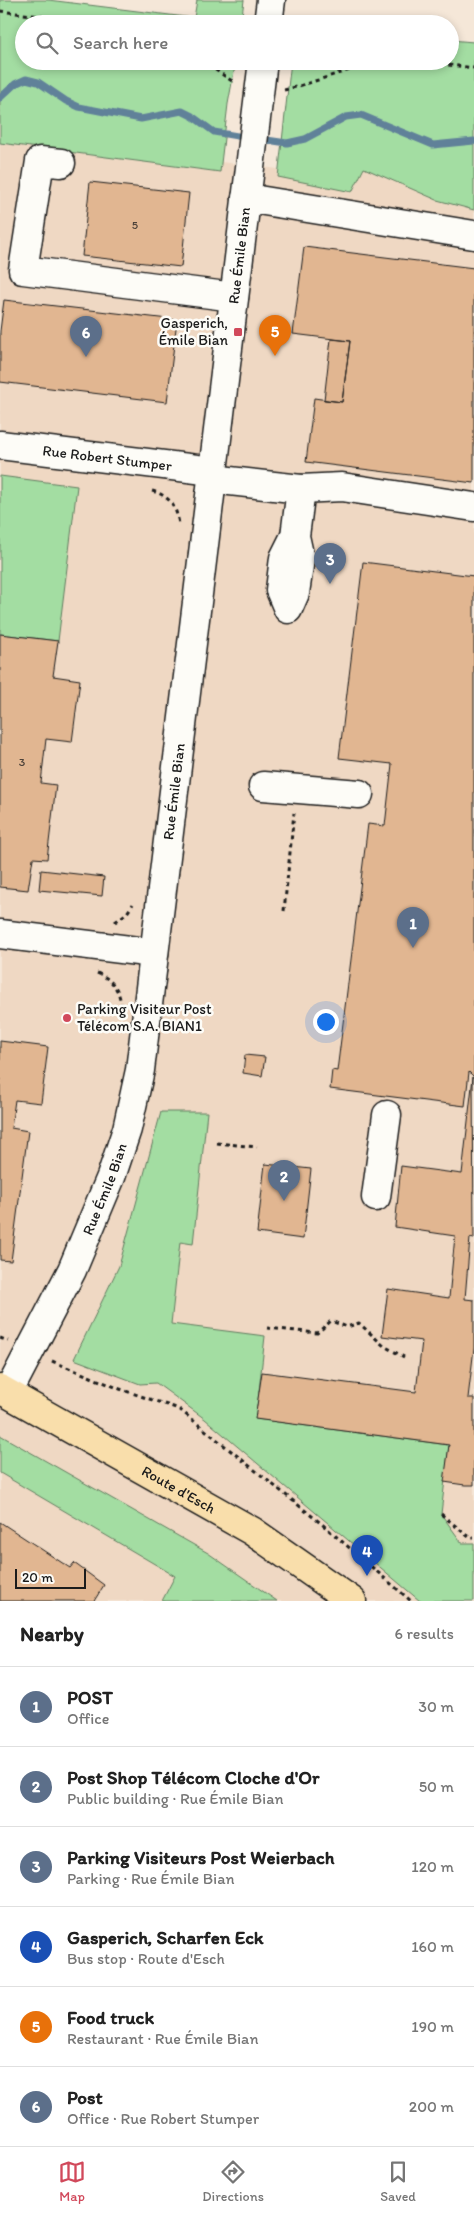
<!DOCTYPE html>
<html lang="en">
<head>
<meta charset="utf-8">
<style>
	:root { --surface:#fff; --page:#f6f6f6; --text:#222; --muted:#767676; --line:#e0e0e0; --accent:#d1495b }
	body { margin:0; font-family:Itim,sans-serif; background:var(--page); color:var(--text) }
	.scale { position:absolute; left:15px; bottom:12px; width:71px; box-sizing:border-box; padding-left:5px; border:2px solid #1c1c1c; border-top:0; font-size:14px; line-height:18px; white-space:nowrap; color:#1c1c1c; -webkit-text-stroke:4px #fdfcf7; paint-order:stroke }
	.you { position:absolute; left:325px; top:1021px; width:18px; height:18px; margin:-12px; border:4px solid #fff; border-radius:50%; background:#1a73e8; box-shadow:0 0 0 8px #1a73e833 }
	.badge { display:grid; place-items:center; width:32px; height:32px; border-radius:50%; background:var(--accent); color:#fff; font-size:16px; font-weight:700 }
	.pin { position:absolute; translate:-50% -41px; filter:drop-shadow(0 1px 2px #0008) }
	.pin::after { content:''; position:absolute; top:26px; width:18px; height:15px; background:inherit; clip-path:polygon(0 0,100% 0,50% 100%) }
	.list { margin:0; padding:0; list-style:none }
	h2 { display:flex; justify-content:space-between; align-items:center; height:65px; margin:0; padding:0 20px; font-size:21px }
	h2 small { font-size:16px; font-weight:400; color:var(--muted) }
	.list li { display:grid; grid-template-columns:32px 1fr auto; gap:15px; align-items:center; box-sizing:border-box; height:80px; padding:0 20px; border-top:1px solid var(--line) }
	.list b { display:block; font-size:19px; white-space:nowrap }
	.list p { margin:0; font-size:16px; white-space:nowrap; color:var(--muted) }
	.list em { font-size:16px; font-style:normal; color:var(--muted) }
	.icon { flex:none; width:28px; height:28px; fill:none; stroke:currentColor; stroke-width:2; stroke-linecap:round; stroke-linejoin:round }
	.map { position:relative; flex:none; width:474px; height:1601px; overflow:hidden }
	.search { position:absolute; background:var(--surface); box-shadow:0 2px 8px #0003; left:15px; right:15px; top:15px; height:55px; display:flex; align-items:center; gap:12px; box-sizing:border-box; padding:0 18px; border-radius:28px; color:var(--muted); font-size:19px }
	.sheet { height:545px; background:var(--surface) }
	nav { display:flex; justify-content:space-around; align-items:center; box-sizing:border-box; height:70px; border-top:1px solid var(--line); background:var(--surface); font-size:14px; color:var(--muted) }
	nav a { display:grid; justify-items:center; gap:2px }
	nav .on { color:var(--accent) }
	.map>svg:first-child { display:block }
</style>
</head>
<body>
<div class="map">
<svg width="474" height="1601" viewBox="0 0 474 1601">
	<rect width="100%" height="100%" fill="#f5e7d8"/>
	<filter id="ink" filterUnits="userSpaceOnUse"><feTurbulence type="fractalNoise" baseFrequency=".02" numOctaves="2"/><feDisplacementMap in="SourceGraphic" scale="10" xChannelSelector="R" yChannelSelector="G"/><feConvolveMatrix kernelMatrix="1 2 1 2 8 2 1 2 1" color-interpolation-filters="sRGB"/></filter>
	<g filter="url(#ink)">
		<path fill="#efd8c3" d="M0 143 220 172 221 162 278 169V177L364 167 437 200 474 210V1601H0Z"/>
		<path fill="#a3dda2" stroke="#607c5f" d="M0 0H48L194 18 197 0H244L241 24H24V61H236L228 104 220 172 0 143Z
			M450 40 474 42V210L437 200 364 168 352 192 278 177 291 61H450Z
			M0 476 77 486 58 641 0 634Z
			M161 1112H207L193 1244 180 1242 171 1324 265 1336 256 1419 449 1445 441 1514 462 1543H474V1601H420L205 1419 156 1383 140 1384 74 1359 119 1266Z
			M0 1435 208 1553 277 1601H162L175 1576 0 1473Z"/>
		<g fill="none" stroke-linecap="round" stroke-linejoin="round">
			<path stroke="#608199" stroke-width="7" d="M0 98 15 84 26 79 38 82 66 101 79 107 141 119 182 111 192 116 214 132 249 138
				M260 139 287 143 305 139 346 117 361 115 433 145 474 141"/>
		</g>
		<path fill="#e1b691" stroke="#1c1c1c" d="M90 182 189 193 181 267 82 256Z
			M304 247 474 268V483L306 462 314 398 342 402 350 341 293 334Z
			M4 300 177 320 167 402 0 382V331Z
			M331 339 350 341 342 402 324 400Z
			M363 562 474 576V1077L469 1072 465 1106 330 1089 332 1070 337 1071 368 824 385 826 392 764 339 758Z
			M0 634 58 641 53 676 80 680 72 742 46 739 41 783 56 785 47 859 33 858 28 890 0 887Z
			M41 870 104 877 102 896 39 890Z
			M0 1041 48 1047 41 1103 15 1100 11 1128 28 1131 11 1261 0 1260Z
			M245 1055 265 1057 262 1076 243 1073Z
			M473 1077 474 1239 470 1238 465 1299 474 1300V1348L468 1398H474V1485H465L444 1482 449 1445 255 1419 262 1372 416 1392 422 1341 382 1336 388 1289 449 1298 455 1236 395 1227 401 1166 462 1174Z
			M265 1164 311 1169 303 1239 257 1233Z
			M0 1522 70 1568 74 1563 104 1585 94 1601H0Z"/>
		<g fill="none" stroke-linecap="round" stroke-linejoin="round">
			<defs>
				<g id="minor">
					<path d="M268 24 271 0"/>
					<path d="M61 163 40 161 23 270 234 297"/>
					<path d="M246 198 474 235"/>
					<path id="s1" d="M0 445 213 471"/>
					<path d="M212 479 301 489 342 487 474 507"/>
					<path d="M295 536 284 558 280 590 288 609 295 593 300 559 295 536 301 489"/>
					<path d="M263 786 359 794"/>
					<path d="M0 934 154 953"/>
					<path d="M376 1197 387 1115"/>
					<path id="s2" d="M8 1393 72 1270 111 1177 127 1129 140 1070 263 61"/>
				</g>
				<g id="major">
					<path id="s3" d="M0 1389 252 1531 352 1601"/>
				</g>
			</defs>
			<use href="#minor" stroke="#1c1c1c" stroke-width="31"/>
			<use href="#major" stroke="#1c1c1c" stroke-width="31"/>
			<path stroke="#1c1c1c" stroke-width="3" stroke-dasharray="4 4" stroke-linecap="butt" d="M0 11 103 24
				M202 61 235 83
				M284 90C309 84 333 74 358 68 397 59 435 63 474 68
				M152 491C170 496 176 506 179 524
				M284 911 294 813
				M115 922 127 913 133 904
				M97 973C111 979 118 987 121 1003
				M217 1143 257 1147
				M267 1328 317 1333 331 1321 347 1327 359 1323 384 1346 404 1357
				M0 1338 8 1341
				M52 1361 120 1389 179 1409 323 1525 411 1601
				M441 1514 470 1538H474"/>
			<use href="#minor" stroke="#fdfcf7" stroke-width="28"/>
			<use href="#major" stroke="#f9deab" stroke-width="28"/>
		</g>
	</g>
	<g fill="#d1495b" stroke="#fdfcf7" stroke-width="2">
		<rect x="233" y="327" width="10" height="10" rx="2.5"/>
		<circle cx="67" cy="1018" r="5"/>
	</g>
	<g text-anchor="middle" dominant-baseline="central" stroke-width="5" stroke-linejoin="round" paint-order="stroke">
		<g font-size="12" fill="#4d4239">
			<text x="135" y="225">5</text>
			<text x="22" y="762">3</text>
		</g>
		<g font-size="15" fill="#1c1c1c" stroke="#fdfcf7">
			<text stroke="none"><textPath href="#s2" startOffset="1171">Rue Émile Bian</textPath></text>
			<text stroke="none"><textPath href="#s1" startOffset="108">Rue Robert Stumper</textPath></text>
			<text stroke="none"><textPath href="#s2" startOffset="631">Rue Émile Bian</textPath></text>
			<text stroke="none"><textPath href="#s2" startOffset="226">Rue Émile Bian</textPath></text>
			<text stroke="none"><textPath href="#s3" startOffset="205">Route d'Esch</textPath></text>
		</g>
		<g font-size="15" fill="#1c1c1c" stroke="#fdfcf7" text-anchor="end">
			<text x="228" y="323">Gasperich,<tspan x="228" dy="17">Émile Bian</tspan></text>
			<text x="77" y="1009" text-anchor="start">Parking Visiteur Post<tspan x="77" dy="17">Télécom S.A. BIAN1</tspan></text>
		</g>
	</g>
</svg>
<div class="scale">20 m</div>
<div class="you"></div>
<div class="pin badge" style="left:413px;top:948px;background:#5c6f8a">1</div>
<div class="pin badge" style="left:284px;top:1201px;background:#5c6f8a">2</div>
<div class="pin badge" style="left:330px;top:584px;background:#5c6f8a">3</div>
<div class="pin badge" style="left:367px;top:1576px;background:#1a4fb4">4</div>
<div class="pin badge" style="left:275px;top:356px;background:#e8710a">5</div>
<div class="pin badge" style="left:86px;top:357px;background:#5c6f8a">6</div>
<div class="search"><svg class="icon" aria-label="search" viewBox="0 0 24 24"><circle cx="10" cy="10" r="6"/><path d="M15 15l6 6"/></svg>Search here</div>
</div>
<section class="sheet">
<h2>Nearby<small>6 results</small></h2>
<ul class="list">
<li><span class="badge" style="background:#5c6f8a">1</span><div><b>POST</b><p>Office</p></div><em>30 m</em></li>
<li><span class="badge" style="background:#5c6f8a">2</span><div><b>Post Shop Télécom Cloche d'Or</b><p>Public building · Rue Émile Bian</p></div><em>50 m</em></li>
<li><span class="badge" style="background:#5c6f8a">3</span><div><b>Parking Visiteurs Post Weierbach</b><p>Parking · Rue Émile Bian</p></div><em>120 m</em></li>
<li><span class="badge" style="background:#1a4fb4">4</span><div><b>Gasperich, Scharfen Eck</b><p>Bus stop · Route d'Esch</p></div><em>160 m</em></li>
<li><span class="badge" style="background:#e8710a">5</span><div><b>Food truck</b><p>Restaurant · Rue Émile Bian</p></div><em>190 m</em></li>
<li><span class="badge" style="background:#5c6f8a">6</span><div><b>Post</b><p>Office · Rue Robert Stumper</p></div><em>200 m</em></li>
</ul>
</section>
<nav>
<a class="on"><svg class="icon" aria-label="map" viewBox="0 0 24 24"><path d="M3 6l6-2 6 2 6-2v14l-6 2-6-2-6 2zM9 4v14M15 6v14"/></svg>Map</a>
<a><svg class="icon" aria-label="directions" viewBox="0 0 24 24"><path d="M12 3l9 9-9 9-9-9zM9 14v-3h6M13 9l2 2-2 2"/></svg>Directions</a>
<a><svg class="icon" aria-label="saved" viewBox="0 0 24 24"><path d="M7 4h10v16l-5-4-5 4z"/></svg>Saved</a>
</nav>
</body>
</html>
